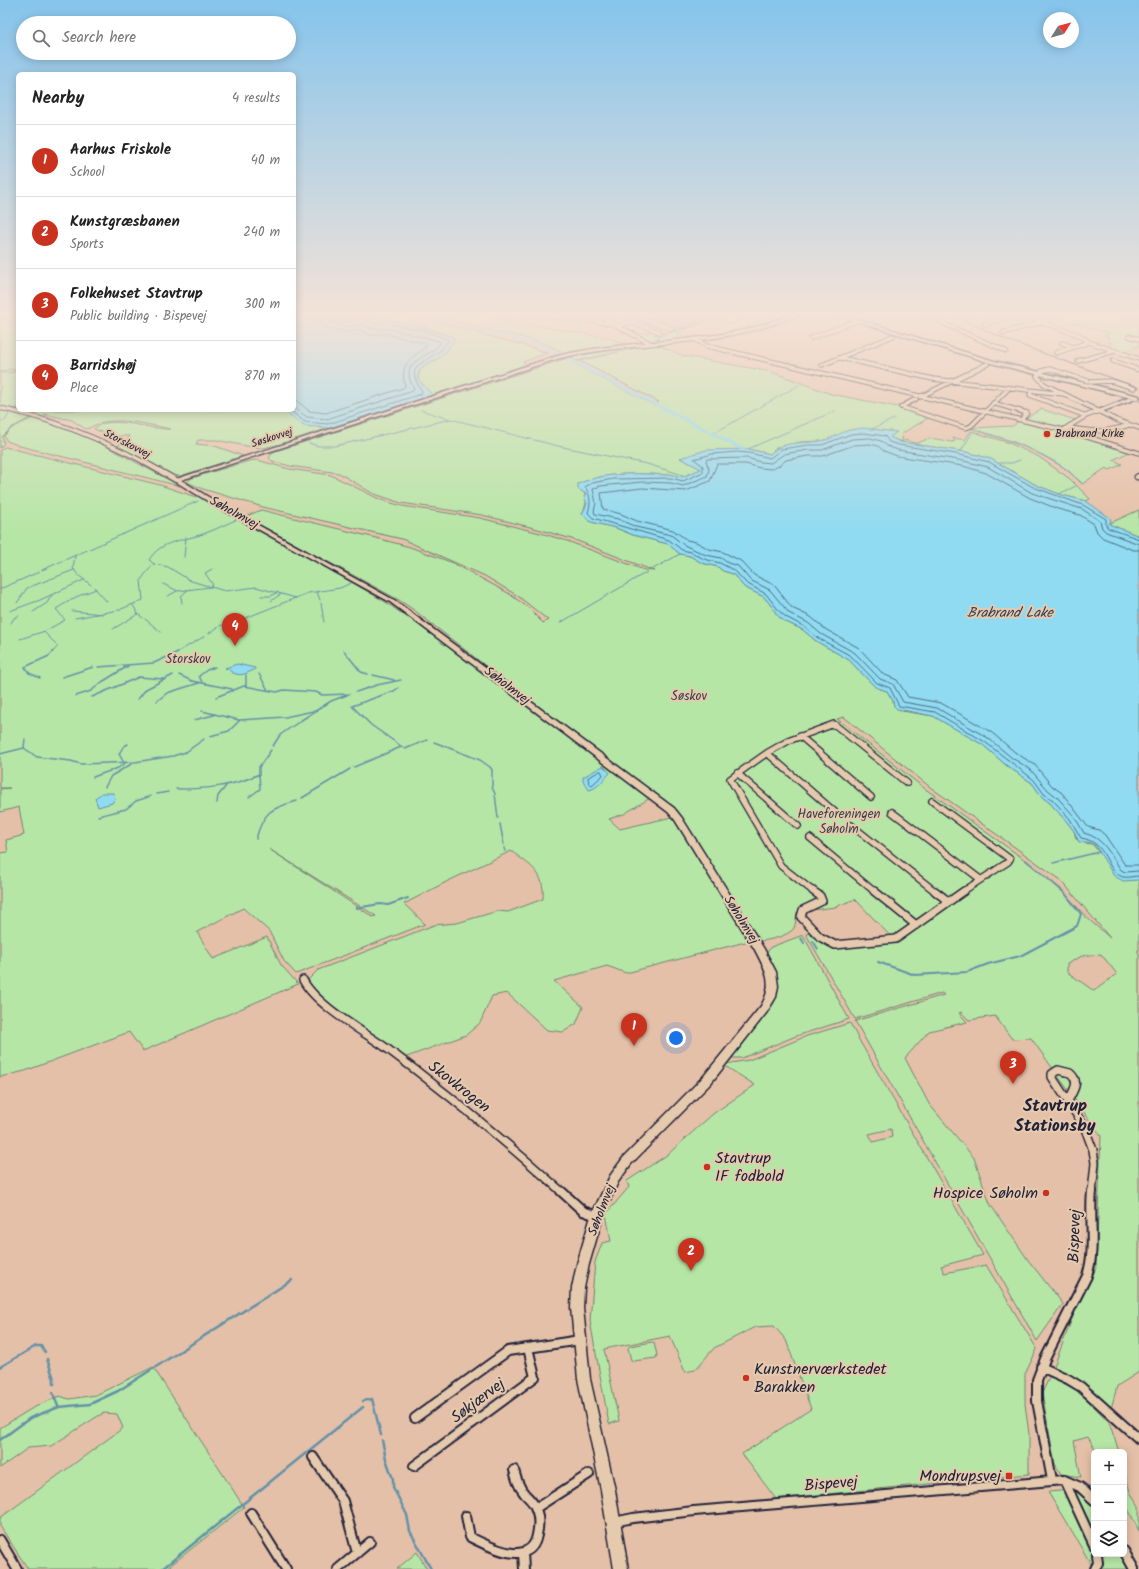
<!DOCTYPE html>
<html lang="en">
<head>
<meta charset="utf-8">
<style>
	:root { --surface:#fff; --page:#f2f2f2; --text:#222; --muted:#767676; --line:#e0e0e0; --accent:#c8321e }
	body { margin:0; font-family:Kalam,sans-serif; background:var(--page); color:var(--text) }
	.controls { position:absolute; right:12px; bottom:12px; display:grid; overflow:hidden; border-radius:6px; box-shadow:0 2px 10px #0003 }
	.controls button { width:36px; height:36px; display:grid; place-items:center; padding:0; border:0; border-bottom:1px solid var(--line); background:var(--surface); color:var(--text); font:20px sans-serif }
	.compass { position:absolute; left:1043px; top:12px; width:36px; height:36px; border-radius:50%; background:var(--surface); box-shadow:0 2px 10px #0003; rotate:53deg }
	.you { position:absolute; left:676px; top:1038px; width:14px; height:14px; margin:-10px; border:3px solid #fff; border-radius:50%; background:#1a73e8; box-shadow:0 0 0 6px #1a73e833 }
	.badge { display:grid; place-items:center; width:26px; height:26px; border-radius:50%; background:var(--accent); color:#fff; font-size:13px; font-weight:700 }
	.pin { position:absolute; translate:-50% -33px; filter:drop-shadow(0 1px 2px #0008) }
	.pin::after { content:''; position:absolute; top:21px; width:14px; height:12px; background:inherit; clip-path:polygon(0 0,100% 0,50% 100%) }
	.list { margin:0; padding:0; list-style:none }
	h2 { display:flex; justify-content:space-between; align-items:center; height:52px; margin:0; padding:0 16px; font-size:17px }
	h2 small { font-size:13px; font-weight:400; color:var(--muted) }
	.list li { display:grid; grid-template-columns:26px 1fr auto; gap:12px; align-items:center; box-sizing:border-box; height:72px; padding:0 16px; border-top:1px solid var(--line) }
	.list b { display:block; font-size:15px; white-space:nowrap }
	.list p { margin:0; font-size:13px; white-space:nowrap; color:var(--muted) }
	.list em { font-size:13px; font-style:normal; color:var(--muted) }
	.icon { flex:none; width:22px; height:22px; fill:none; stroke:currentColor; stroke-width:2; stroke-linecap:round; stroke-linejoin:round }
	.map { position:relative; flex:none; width:1139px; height:1569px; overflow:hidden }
	.search { position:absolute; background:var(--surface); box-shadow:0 2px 10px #0003; left:16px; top:16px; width:280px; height:44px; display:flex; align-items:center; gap:10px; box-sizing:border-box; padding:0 14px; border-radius:22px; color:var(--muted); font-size:15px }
	.panel { position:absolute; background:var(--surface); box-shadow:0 2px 10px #0003; left:16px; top:72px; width:280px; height:340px; border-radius:6px }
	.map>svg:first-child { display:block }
</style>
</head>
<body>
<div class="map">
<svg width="1139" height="1569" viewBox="0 0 1139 1569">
	<rect width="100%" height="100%" fill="#e5c0a8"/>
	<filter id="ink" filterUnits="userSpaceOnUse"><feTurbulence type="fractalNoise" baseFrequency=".025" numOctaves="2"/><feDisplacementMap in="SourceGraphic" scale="8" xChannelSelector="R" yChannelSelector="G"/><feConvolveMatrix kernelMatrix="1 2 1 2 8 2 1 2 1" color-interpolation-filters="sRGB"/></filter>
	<g filter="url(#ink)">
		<path fill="#b6e6a6" stroke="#6c8470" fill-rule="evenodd" d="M327 312H413V325L386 319 375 320 364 315H357L350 318Z
			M441 312H478L505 320 613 339 624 344 566 354 546 344 511 334 506 335 433 315Z
			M729 312H737L736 315 742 318 735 323 729 324 723 321 700 324 675 333 689 338 657 341 659 339 655 338 651 341 620 326 643 334 653 331 658 333 654 335 673 331Z
			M1068 312H1106L1139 323V346L1122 352 1107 347 1112 343 1108 342 1110 338 1105 336 1110 333 1060 319 1053 322 1048 320Z
			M0 317 18 325V410H285V412L321 428H329L280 444 263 448 252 447 216 440H198L196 444 215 446 243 456 180 476 172 475 116 446 130 441 128 439 130 436H111L94 429C108 413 153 431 171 429 150 425 125 418 103 422 98 423 92 427 86 429L72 420 44 414 52 420 0 407V373H10L16 371 11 369 0 372Z
			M436 321 470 331 527 346 547 353 523 362 528 365 432 395 418 379C419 361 435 364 445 353 448 349 451 344 454 339L453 337 428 328 415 326Z
			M655 344 684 356 772 372 831 394 898 407 930 417 901 434 903 439 899 441 889 437 891 431 884 432 872 429 821 441 800 442 776 448 770 454 748 449 680 458 702 469 682 477 669 474 666 475C637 473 606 472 578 484 587 497 589 499 582 514L591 522 616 528 633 535 668 544 680 554 690 556 702 563 718 567 723 571 733 574 744 587 764 597 773 608 777 615 784 621 803 630 816 641 849 660 875 687 887 691 893 701 894 706 902 711 933 716 983 745 1007 766 1032 783 1042 797 1050 803 1067 822 1074 831 1076 839 1084 843 1092 844 1099 852 1139 880V950L1137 951 1139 953V1372L1117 1386 1111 1409 1053 1369 1075 1311 1096 1268 1101 1136 1031 1038 1012 1039 995 1016 969 1020 961 1012 959 1013 967 1022 929 1031 905 1058 929 1104 974 1158 990 1204 1028 1260 1063 1304 1037 1341 855 1021 944 995 942 993 855 1019 806 934 811 932C818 935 820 943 828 946 838 949 882 942 895 941L855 899 835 907 797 912C796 917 796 923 794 928 789 936 767 941 758 941L677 810 551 717 414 610 399 600 245 517 261 510 372 537 410 547 453 563 508 593 526 606 543 623 548 620 518 596 485 576 402 539 263 507 203 489 187 482 192 478 249 461 257 460 289 469 331 475 381 500 402 506 480 518 544 534 567 541 644 570 654 571 575 540 538 529 482 515 401 503 372 493 339 473 290 466 272 461 269 458 273 452 565 359 654 405 659 402 580 361 644 346 577 361 571 358 604 350ZM844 717 930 787 1061 880 1110 938 1086 917 1061 889 1021 857 924 788 837 719ZM1101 954 1117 974 1094 991 1067 972V964L1082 956Z
			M1041 409 1075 420 1063 427H1057L1025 419Z
			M0 410 28 416 30 418 11 428 2 437 4 443 0 448Z
			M34 417 87 436 180 486 20 446 7 441 4 436 12 428Z
			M1019 421 1063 431 1131 451 1113 460 1122 464 1110 470 1106 468 1082 484C1076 479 1072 473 1066 469 1038 449 1002 439 970 428L1013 426Z
			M971 431 1009 443 1039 457 1070 479 1090 499 1086 501 1062 495 1036 485 991 459 966 452 900 442 907 440C917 447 921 440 929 439 936 438 945 441 952 442L955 441 953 438 965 440Z
			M5 447 160 485 196 497 200 495 384 601 408 618 411 616 650 798 624 814 609 819 620 829 672 817 749 941 626 973 607 966 554 981 583 1007 576 1024 563 1032 547 1030 507 993 492 996 480 1023 466 1035 404 1058C382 1042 318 1001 308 980L318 970 434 925 457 923 498 911 508 912 543 899C545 872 531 866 511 851L446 882 404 904 425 924 296 974 284 961 269 931 243 908 197 932 213 959 267 937 281 965 298 984 143 1051 129 1032 25 1071 0 1077V853L8 852 6 840 24 835 19 807 0 812V789L10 788H0V450ZM269 849 376 916 373 917Z
			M1139 510V536L1108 524Z
			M803 935 849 1019 796 1036 742 1058H732V1056L774 1003 778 989 776 975 766 954 771 947Z
			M850 1023 859 1040 983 1255 941 1266 944 1273 986 1265 1037 1349 1025 1374V1404L1029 1434V1474L776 1499 742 1454 811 1409 786 1340 774 1326 755 1327 714 1348 695 1370 685 1372 670 1336 604 1349 619 1421 609 1424 590 1321 595 1262 602 1243 611 1241 606 1214 629 1187 627 1181 667 1155 714 1113 755 1085 725 1066 726 1064 749 1060 807 1036ZM891 1129 892 1137 873 1142 869 1134Z
			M652 1342 654 1343 657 1355 656 1358 633 1361 631 1360 628 1348 630 1346Z
			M153 1367 244 1507 166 1569H28L0 1526V1518L123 1428 117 1414 104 1413 98 1416 51 1446 28 1448 0 1468V1428L31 1409 52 1399 60 1396 69 1399 96 1395Z
			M1050 1376 1081 1393 1109 1422 1119 1452H1097L1088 1437 1074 1441 1081 1477 1061 1474 1055 1464 1042 1393Z
			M1124 1470 1130 1492 1139 1506V1531L1124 1501Z
			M1072 1490 1084 1496 1094 1506V1554H1122L1131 1569H1094L1048 1492Z
			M417 1552 427 1569H397Z"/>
		<path fill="#90dbf1" stroke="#6491a8" d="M0 312H18V325L0 317Z
			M294 312H327L350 318 357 315H364L375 320 386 319 413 325 453 337 454 340C451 344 448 349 445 353 435 364 418 361 418 379L432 395 329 428 304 426 291 417 285 410H294V395L296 393H294Z
			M863 428 897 432 890 437 900 442 966 452 991 459 1036 485 1062 495 1086 501 1110 518 1111 521 1109 524 1139 536V880L1123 881 1114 876 1095 845 1088 842H1079L1074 831 1067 822 1050 803 1042 797 1032 783 1007 766 983 745 933 716 897 709 894 706 893 701 887 691 875 687 849 660 816 641 803 630 784 621 777 615 773 608 764 597 744 587 733 574 723 571 718 567 702 563 690 556 680 554 668 544 633 535 616 528 591 522 582 514 587 504 584 497 586 494 578 489V484C605 472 636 473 666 475L669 474 682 477 701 469 680 458 706 450 748 449 770 454C784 440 802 444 820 441 831 440 840 432 850 430 854 429 859 429 863 428Z
			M237 664 255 668V669C247 673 242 677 233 673 230 671 229 669 225 668Z
			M603 766 610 773C604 779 597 789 589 790L583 781V777Z
			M102 793H114L115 799 112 803 98 807 95 798Z"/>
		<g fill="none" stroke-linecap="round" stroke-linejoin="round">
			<path stroke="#4e6c84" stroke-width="1" d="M294 398 309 411 326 413 403 388 405 386C399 363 411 359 427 346L425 343 385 334 371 335 360 330 347 332 329 329 321 324 317 312
				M294 408 307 417 327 419 413 391 414 389C398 360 424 361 440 344L439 341 391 329H373L362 324 348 327 325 320 323 312
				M289 410 305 422 328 424 421 394 422 391C417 383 411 375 417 366L441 350 448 341 447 339 428 332 386 323 374 324 363 319 349 322 329 316 328 312
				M1139 539 1108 528 1106 525V519L1083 505 1033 487 989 462 956 454 899 445 889 442 885 436 863 433 851 434 822 445H808L782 449 770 458 749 453 737 452 712 454 694 459 703 466V472L683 481 671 478 613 479 592 483 585 487C591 496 591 503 588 513L593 518 669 540 682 550 691 552 704 559 720 563 735 571 746 583 766 594 780 612 786 617 805 627 818 638 851 656 877 683 890 688 899 706 935 712 985 742 1034 780 1044 794 1053 800 1070 819 1081 838C1109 842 1104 871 1123 877 1128 878 1134 876 1139 876
				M1139 544 1106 532 1102 528 1100 521 1082 509 1032 493 988 467 964 461 898 450 887 446 881 441 870 438 852 439 822 450H808L784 454 771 463 760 462 747 458 707 459 706 461 709 469 707 476 683 486 671 483 642 482 600 486 593 489 596 503 594 511 595 514 618 519 636 527 671 535 684 545 706 555 721 558 728 563 738 566 750 580 770 590 789 613 808 623 821 634 855 653 880 679 893 684 903 702 937 708 988 738 1012 758 1030 769 1048 790 1057 797 1074 816 1084 833C1104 838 1110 854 1121 870L1125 872 1139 871
				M1139 550H1133L1103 538 1097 532 1094 524 1080 515 1058 509 1030 498 986 473 963 466 897 456 884 451 878 446 870 444 854 445 823 456H808L786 460 779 466 772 469 760 468 746 464H717L710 481 686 491 642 488 601 493 603 509 621 514 637 521 673 530 687 540 696 542 709 549 723 552 741 561 754 575 774 585 792 608 811 617 825 629 859 648 883 674 897 680 908 697 941 703 991 732 1016 753 1035 765 1052 786 1062 793 1088 827 1099 830 1105 835 1125 865H1139
				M601 771 603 775 592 785 589 784 588 778Z"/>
			<path stroke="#6491a8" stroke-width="1" d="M655 341 658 337 706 321 729 317 736 312
				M575 362 648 345
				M11 410 18 408
				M421 410 449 419
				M0 421H5L9 414 7 411
				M872 429 894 419
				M980 431 1012 441 1032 450
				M714 433 799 385
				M309 443 318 446H335L451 419 558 446 647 464 686 476
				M748 449 835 411
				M961 451 972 433
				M1036 452 1063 467 1081 482
				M1000 463H1012L1020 460
				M1059 494 1076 486
				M244 516H246
				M75 556 73 568 78 575 91 585
				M184 557 186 537
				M154 564 168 567 191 581 225 591 256 587 296 598
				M653 569 680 554
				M42 570 198 501
				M163 584 178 591 210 587 213 585 205 573 212 569
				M94 587 107 602
				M0 589 39 572
				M317 592 320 600
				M168 596 177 591
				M261 596H271L278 592
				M271 601 281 594
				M17 603 27 588 74 570
				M182 603 181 596 189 589
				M321 603 324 622
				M133 605 138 614 143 618
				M10 611 40 600 84 580
				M72 611 102 614
				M33 612 47 603 52 595
				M75 618 119 610 143 600 141 580 146 573 154 564 149 560C161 540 183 541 203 534 215 530 226 524 238 519
				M145 619 161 632
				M11 623 14 618 19 616
				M560 623 647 572
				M113 629 138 614
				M44 632 58 646 52 653
				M209 633 220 626 243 619 308 593 340 588 351 583
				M20 639 45 631 65 620 56 609 76 597 96 589
				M343 649 346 653
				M176 653 205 636"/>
			<path stroke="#6491a8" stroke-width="1.5" d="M345 652 361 672 368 674
				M98 667 154 663 178 652
				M259 674 268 690
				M179 675 192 681 232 689
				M246 675V686
				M373 675 394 680
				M62 677 93 667
				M40 678 29 673 25 667 49 656 53 652
				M202 682 199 676 207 670 215 667
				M398 688 394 691 352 706 371 725 405 749 427 740
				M356 692 377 685 401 680
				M76 696 91 691 102 682 128 666
				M92 697 139 677 163 679
				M216 697 244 686 277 692 284 690 316 692 322 695 349 694
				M138 699 146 689 173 675
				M157 701 167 693 199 683
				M202 711 239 720
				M194 720 214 715
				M210 736 229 731 240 720 285 717 318 710
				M434 742 480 760 490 767 492 770V787L495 794 498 818
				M273 746 280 735 300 721 331 701 347 695
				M24 748 25 739
				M0 754 24 748 37 757 71 761 81 764 135 762 173 756 186 752 204 739
				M123 761 119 754 123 747 128 744
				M354 767 401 747
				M93 777 118 768 127 762
				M105 787 111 776 133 763
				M176 789C205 789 233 787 259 774V767L271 750
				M157 794 168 792
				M249 797 260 789 259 774
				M302 798 350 769
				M217 803 218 796 226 786
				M98 816 126 809 136 801 151 796
				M500 824 504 845
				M256 839C263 812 271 808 297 801
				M504 848 505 851
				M1026 860 1063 892
				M1053 863 1099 852"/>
			<path stroke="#6491a8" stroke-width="2" d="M356 908 380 904 388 905 408 898
				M801 938 804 943
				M813 941 818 949
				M878 962 915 975 967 972 988 964 1020 956 1077 926 1081 914 1063 891"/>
			<path stroke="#6491a8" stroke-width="2.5" d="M47 1359 54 1379V1384
				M0 1367 36 1346H41L45 1352
				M53 1393 58 1406
				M363 1401 372 1399 381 1435
				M0 1440 30 1418 59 1407 90 1404 118 1391 292 1280
				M382 1440 386 1459 393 1479V1487L407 1515 410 1531 431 1569
				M162 1569 363 1407"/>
			<path fill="#90dbf1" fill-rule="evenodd" d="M442 317 471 327 541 343 746 449 741 450 537 345 467 329 442 321 413 327 410 325Z"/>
			<defs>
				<path id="street-far4" d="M521 312 614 324
					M596 312 617 326 650 343
					M616 312H623
					M665 312 694 322
					M687 312 705 318
					M707 312 710 313
					M790 312 797 314
					M923 312 947 325 1006 351
					M1012 312 1079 335 1089 342 1139 359
					M1037 312 1053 315
					M1124 312 1139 317
					M753 313 755 312
					M652 315 684 326
					M967 316 978 312
					M1023 317 1032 312
					M641 318 672 329
					M631 322 660 332
					M984 324 1018 315
					M617 326 659 312
					M1003 333 1039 323
					M1129 336 1139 339
					M811 338 856 321
					M694 339 707 346 1068 431 1139 453
					M1062 343 1073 347
					M1056 353 1089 342
					M841 358 933 379 1064 394
					M1078 361 1115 351
					M1113 361 1139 370
					M822 365 893 336
					M1134 388 1111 381 1091 382 1050 369 1042 371 1037 376 1044 384 1116 420 1139 428
					M1031 392 1030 395 1086 416
					M920 397 987 364
					M993 403 1027 413 1021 420
					M901 407 966 428 971 426 1008 389
					M901 407 916 399
					M0 408C52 419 99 438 146 463
					M1068 427C1089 433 1109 432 1129 425
					M1066 428 1086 416 1099 411"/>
				<path id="street-far3" d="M144 462 176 480
					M1137 477 1139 476"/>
				<path id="street-far2" d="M800 736 871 797
					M767 753 835 812
					M737 773 798 826
					M932 801 1010 859 1008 862 962 892
					M892 812 980 879
					M851 825 936 892
					M810 838 875 892
					M814 892 781 866 730 779 767 753 788 741 834 724 907 783"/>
				<path id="street-far1" d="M813 891 820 896 822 901 803 910 801 917 820 937 835 945 896 939 964 891
					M874 891 916 925
					M935 891 948 901
					M303 980C315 1004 362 1031 385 1047 446 1092 505 1141 562 1192
					M1068 1101C1073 1091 1081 1082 1070 1073L1058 1070 1052 1074V1077L1084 1126 1093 1150 1095 1163 1092 1192"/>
				<path id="street" d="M561 1191 583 1211 597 1216
					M1041 1367 1068 1379 1081 1387 1139 1439
					M415 1418 508 1351 580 1340
					M313 1457 343 1501 357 1553
					M414 1466 535 1377 528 1348
					M1052 1480 1037 1401V1380L1045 1359 1087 1276C1096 1248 1089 1220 1092 1191
					M1064 1480 1094 1545
					M536 1508 589 1474
					M251 1513 286 1569
					M466 1516 470 1537C488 1546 531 1569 537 1535 539 1526 539 1515 535 1507 533 1501 527 1497 524 1493 518 1486 516 1478 514 1470
					M614 1522 633 1518 694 1511 1064 1480 1080 1487 1094 1500
					M0 1540 17 1569
					M1124 1551 1134 1569
					M523 1553 524 1569
					M338 1569 370 1542
					M1095 1569 1098 1563 1097 1554"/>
				<path id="secondary" d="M798 312H805C795 318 782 321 771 325 703 347 630 342 560 358L181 480 218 503 394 600 674 808 682 818 764 949 776 972 778 986 776 997 767 1012 711 1083 631 1164 618 1182 603 1216 589 1264 584 1288 583 1308 590 1379 615 1490 628 1569H614L601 1490 578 1379 571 1308 572 1288 577 1264 591 1216 610 1176 623 1158 703 1077 761 1006C774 984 766 971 755 950L675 820 668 812 390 602 214 505 173 480 557 356C615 342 675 343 734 332 756 328 777 320 798 312Z
					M827 312H834L994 361 1139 396V400L991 363Z
					M1131 397 1134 399 1133 400 1101 412 1096 411Z"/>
			</defs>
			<use href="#street-far4" stroke="#22223b" stroke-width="5.5"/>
			<use href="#street-far3" stroke="#22223b" stroke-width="7"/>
			<use href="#street-far2" stroke="#22223b" stroke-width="8"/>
			<use href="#street-far1" stroke="#22223b" stroke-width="10"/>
			<use href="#street" stroke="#22223b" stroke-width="12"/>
			<use href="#secondary" stroke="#22223b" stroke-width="3"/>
			<use href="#street-far4" stroke="#e6caad" stroke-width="3.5"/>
			<use href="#street-far3" stroke="#e6caad" stroke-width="4.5"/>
			<use href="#street-far2" stroke="#e6caad" stroke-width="5.5"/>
			<use href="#street-far1" stroke="#e6caad" stroke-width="7"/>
			<use href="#street" stroke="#e6caad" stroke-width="8"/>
			<use href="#secondary" fill="#e6caad" fill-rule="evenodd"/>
			<path stroke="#22223b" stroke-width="1" d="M946 312 1007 340 1139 388"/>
		</g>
	</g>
	<linearGradient id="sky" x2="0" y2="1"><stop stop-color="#85c4ec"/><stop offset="0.59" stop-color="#f3e3d8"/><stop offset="1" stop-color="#f3e3d8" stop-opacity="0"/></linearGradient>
	<rect width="1139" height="532" fill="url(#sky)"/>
	<g fill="#c8321e" stroke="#e6caad" stroke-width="1.5">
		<circle cx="1047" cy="434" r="4"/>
		<circle cx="707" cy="1167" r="4"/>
		<circle cx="1046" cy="1193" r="4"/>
		<circle cx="746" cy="1378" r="4"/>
		<rect x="1005" y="1472" width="8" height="8" rx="2"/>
	</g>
	<g text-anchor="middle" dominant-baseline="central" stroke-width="4" stroke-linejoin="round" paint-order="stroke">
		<g font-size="11" fill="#22223b" stroke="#e6caad" text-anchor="start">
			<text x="1055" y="434">Brabrand Kirke</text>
		</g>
		<g font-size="11" fill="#22223b" stroke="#e6caad">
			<text transform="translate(272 438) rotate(-18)">Søskovvej</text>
			<text transform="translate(127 444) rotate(27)">Storskovvej</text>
		</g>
		<g font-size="13" fill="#22223b" stroke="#e6caad">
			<text transform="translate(234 513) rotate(29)">Søholmvej</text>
			<text transform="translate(507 686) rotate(37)">Søholmvej</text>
			<text transform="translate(741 920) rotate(58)">Søholmvej</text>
			<text transform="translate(602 1210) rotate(-69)">Søholmvej</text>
		</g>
		<g font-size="13" fill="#383f4b" stroke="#e6caad">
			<text x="188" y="659">Storskov</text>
			<text x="689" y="696">Søskov</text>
			<text x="839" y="814">Haveforeningen<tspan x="839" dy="15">Søholm</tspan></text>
		</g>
		<g font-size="14" font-style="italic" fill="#323e56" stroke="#e6caad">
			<text x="1010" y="613">Brabrand Lake</text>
		</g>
		<g font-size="16" fill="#22223b" stroke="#e6caad">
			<text transform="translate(459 1087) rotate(38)">Skovkrogen</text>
			<text transform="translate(1075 1236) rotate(-88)">Bispevej</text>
			<text transform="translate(478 1401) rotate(-37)">Søkjærvej</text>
			<text transform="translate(831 1484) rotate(-5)">Bispevej</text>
		</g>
		<g font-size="16" fill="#22223b" stroke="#e6caad" text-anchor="start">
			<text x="715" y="1158">Stavtrup<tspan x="715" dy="18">IF fodbold</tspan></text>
			<text x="1038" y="1193" text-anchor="end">Hospice Søholm</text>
			<text x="754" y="1369">Kunstnerværkstedet<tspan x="754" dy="18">Barakken</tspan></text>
			<text x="1001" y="1476" text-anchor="end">Mondrupsvej</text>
		</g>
		<g font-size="17" font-weight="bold" fill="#22223b" stroke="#e6caad">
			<text x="1055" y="1106">Stavtrup<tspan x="1055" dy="20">Stationsby</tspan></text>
		</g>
	</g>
</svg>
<div class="controls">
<button>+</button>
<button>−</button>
<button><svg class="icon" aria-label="layers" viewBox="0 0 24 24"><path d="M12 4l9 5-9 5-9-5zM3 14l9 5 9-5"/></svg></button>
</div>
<svg class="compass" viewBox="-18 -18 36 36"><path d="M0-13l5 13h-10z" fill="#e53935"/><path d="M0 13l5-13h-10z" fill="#767676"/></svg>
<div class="you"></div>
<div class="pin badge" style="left:634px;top:1046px">1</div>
<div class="pin badge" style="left:691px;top:1271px">2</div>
<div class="pin badge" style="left:1013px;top:1084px">3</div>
<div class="pin badge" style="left:235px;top:646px">4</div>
<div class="search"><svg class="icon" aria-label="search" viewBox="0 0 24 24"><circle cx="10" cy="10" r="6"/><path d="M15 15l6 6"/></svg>Search here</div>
<section class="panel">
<h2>Nearby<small>4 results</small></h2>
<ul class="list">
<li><span class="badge">1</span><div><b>Aarhus Friskole</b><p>School</p></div><em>40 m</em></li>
<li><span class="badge">2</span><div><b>Kunstgræsbanen</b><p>Sports</p></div><em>240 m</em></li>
<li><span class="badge">3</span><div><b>Folkehuset Stavtrup</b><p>Public building · Bispevej</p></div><em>300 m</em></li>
<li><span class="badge">4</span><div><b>Barridshøj</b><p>Place</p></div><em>870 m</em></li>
</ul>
</section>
</div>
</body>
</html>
